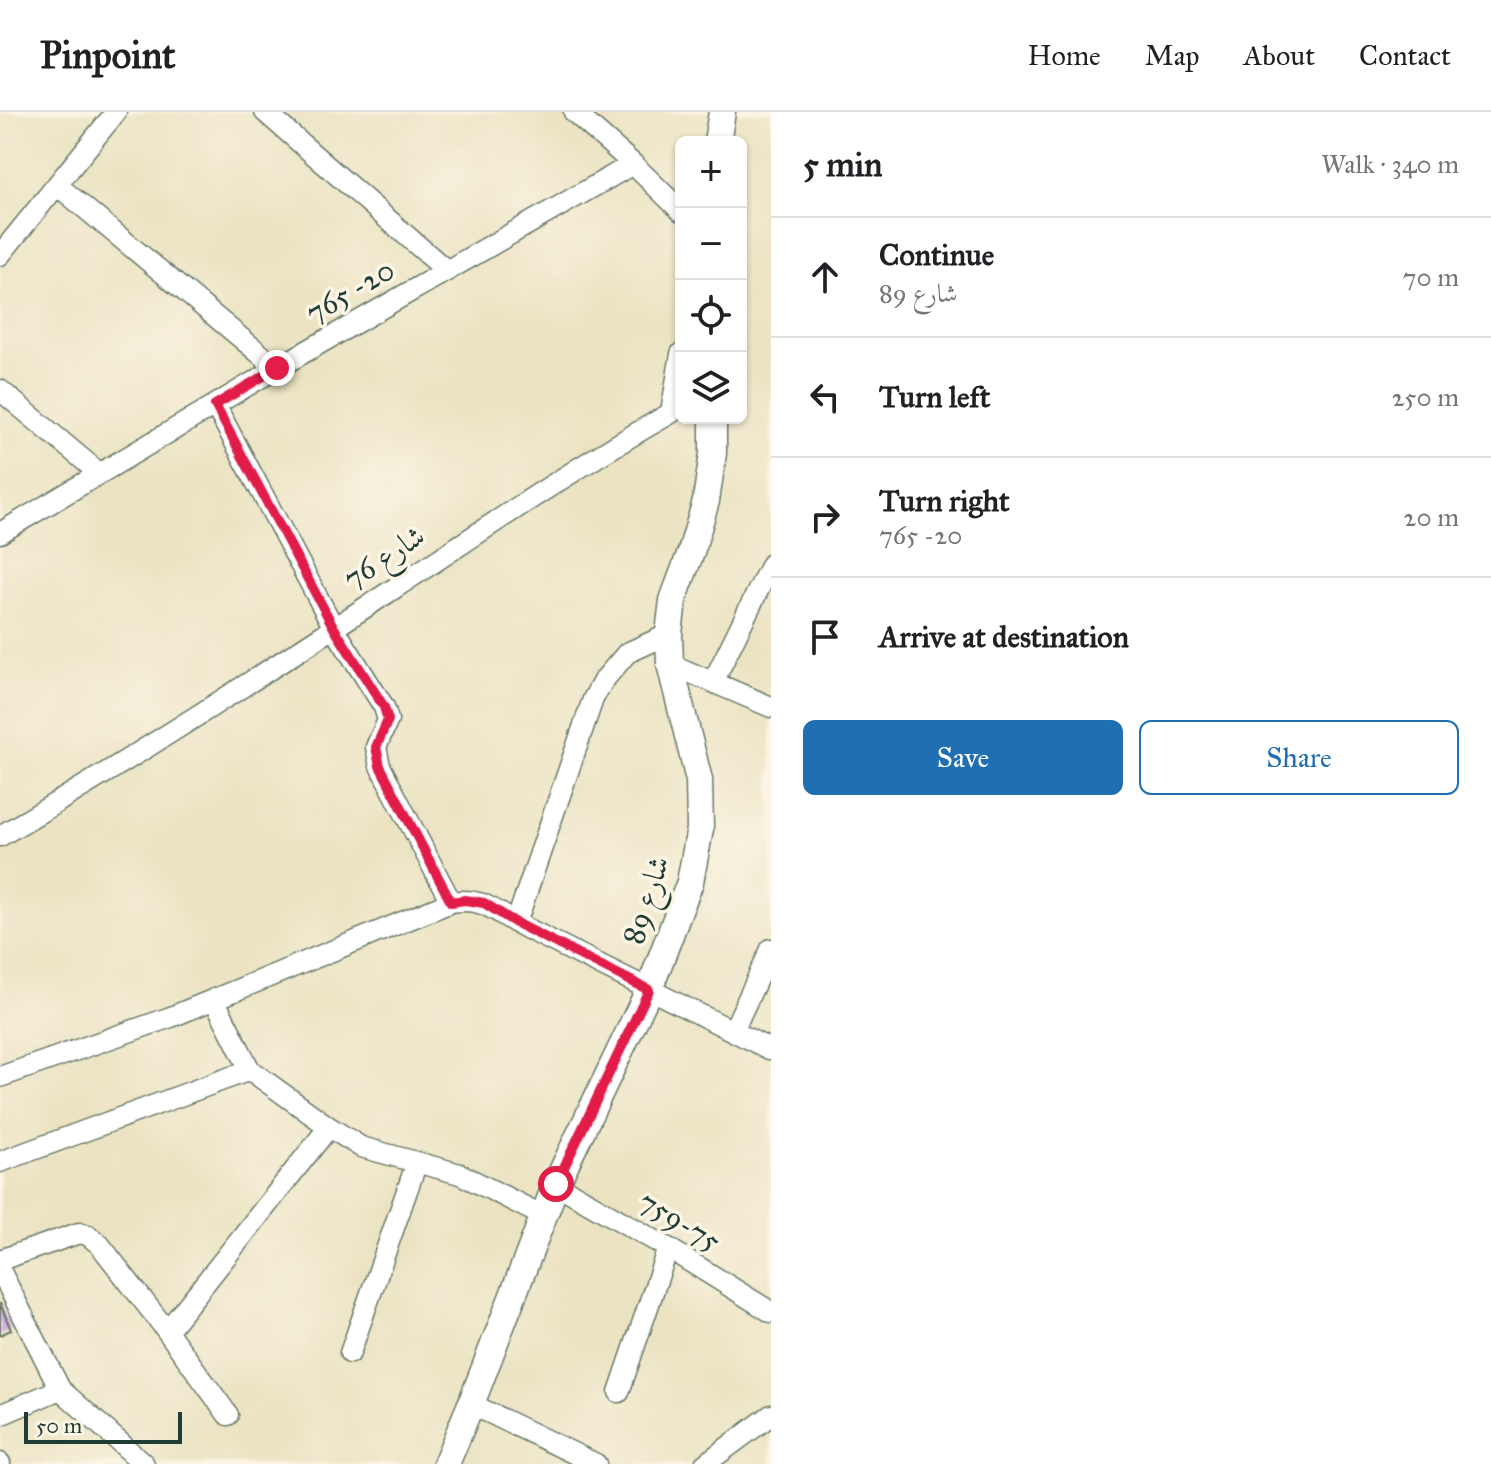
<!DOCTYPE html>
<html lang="en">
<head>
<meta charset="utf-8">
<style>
	:root { --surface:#fff; --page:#f2f2f2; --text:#202124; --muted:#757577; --line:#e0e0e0; --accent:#1f6fb2 }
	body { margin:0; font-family:"IM FELL Great Primer",Amiri,serif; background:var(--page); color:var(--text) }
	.controls { position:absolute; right:24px; top:24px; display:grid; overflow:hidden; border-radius:12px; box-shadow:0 2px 6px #0004 }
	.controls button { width:72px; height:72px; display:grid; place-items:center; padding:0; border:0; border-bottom:2px solid var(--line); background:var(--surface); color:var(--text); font:40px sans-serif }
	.scale { position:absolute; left:24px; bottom:20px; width:158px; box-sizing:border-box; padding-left:8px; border:4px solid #1f3d34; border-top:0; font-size:22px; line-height:28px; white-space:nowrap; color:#1f3d34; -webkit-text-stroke:6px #fcf5e5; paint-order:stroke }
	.stop { position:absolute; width:24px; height:24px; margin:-18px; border:6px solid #e11d48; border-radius:50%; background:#fff }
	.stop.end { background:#e11d48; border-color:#fff; box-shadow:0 2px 8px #0008 }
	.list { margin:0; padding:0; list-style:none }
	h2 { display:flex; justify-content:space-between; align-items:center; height:104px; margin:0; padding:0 32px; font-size:34px }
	h2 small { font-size:26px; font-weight:400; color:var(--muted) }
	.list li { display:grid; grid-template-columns:52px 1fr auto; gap:24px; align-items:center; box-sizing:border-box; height:120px; padding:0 32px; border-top:2px solid var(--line) }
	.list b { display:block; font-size:30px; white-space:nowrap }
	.list p { margin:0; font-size:26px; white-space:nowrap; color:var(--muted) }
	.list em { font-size:26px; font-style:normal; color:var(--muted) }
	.actions { display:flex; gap:16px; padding:24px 32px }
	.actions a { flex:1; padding:18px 0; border:2px solid var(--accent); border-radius:12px; text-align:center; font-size:28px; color:var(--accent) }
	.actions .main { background:var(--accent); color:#fff }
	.icon { flex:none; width:44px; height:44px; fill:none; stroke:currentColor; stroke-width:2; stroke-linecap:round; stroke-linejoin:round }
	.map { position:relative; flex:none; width:771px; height:1352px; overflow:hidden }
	header { display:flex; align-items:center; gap:48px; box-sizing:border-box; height:112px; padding:0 40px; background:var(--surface); border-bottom:2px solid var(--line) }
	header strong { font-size:38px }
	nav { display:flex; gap:44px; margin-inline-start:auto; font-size:28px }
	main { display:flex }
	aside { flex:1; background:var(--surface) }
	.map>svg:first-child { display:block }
</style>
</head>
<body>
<header>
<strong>Pinpoint</strong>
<nav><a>Home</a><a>Map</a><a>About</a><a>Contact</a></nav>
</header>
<main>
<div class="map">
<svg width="771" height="1352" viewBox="0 0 771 1352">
	<rect width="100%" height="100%" fill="#fcf5e5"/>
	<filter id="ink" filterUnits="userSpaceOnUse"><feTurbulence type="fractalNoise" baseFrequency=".0125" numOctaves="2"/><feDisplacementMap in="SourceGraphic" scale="16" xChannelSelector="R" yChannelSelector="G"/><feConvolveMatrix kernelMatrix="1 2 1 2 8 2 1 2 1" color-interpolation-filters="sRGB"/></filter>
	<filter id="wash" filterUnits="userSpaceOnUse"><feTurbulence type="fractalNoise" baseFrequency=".006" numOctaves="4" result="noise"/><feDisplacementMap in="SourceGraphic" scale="32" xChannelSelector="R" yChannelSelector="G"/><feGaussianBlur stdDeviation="1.8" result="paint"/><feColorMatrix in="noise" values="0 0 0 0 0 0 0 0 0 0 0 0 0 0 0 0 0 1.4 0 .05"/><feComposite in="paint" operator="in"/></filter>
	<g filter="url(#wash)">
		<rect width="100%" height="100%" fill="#ebe3c2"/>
		<g id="blocks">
			<path fill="#c59adc" d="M0 1191 11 1218 0 1223Z"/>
		</g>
	</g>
	<g filter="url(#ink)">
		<use href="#blocks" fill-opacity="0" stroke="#676" stroke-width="2"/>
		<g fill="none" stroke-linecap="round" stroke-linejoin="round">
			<defs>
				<path id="minor" d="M265 0 447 159
					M574 0 633 52
					M57 73 277 256
					M0 143 116 0
					M0 278 99 361
					M215 293 334 516 384 595 388 608 376 635 380 654 451 790
					M0 421 277 256 633 52 681 99
					M670 552 771 595
					M713 570 771 452
					M0 724C134 646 265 561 395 476 486 416 576 355 671 301L681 242
					M516 811 593 587 603 569 627 541 669 522
					M214 887 250 958 329 1015 361 1035 460 1062 543 1104
					M733 919 769 937
					M0 965 171 905 451 790C480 785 493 797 516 811L733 919 771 837
					M0 1050 250 958
					M556 1072 668 1136 771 1200
					M0 1148 79 1121 88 1123 100 1133 167 1219 228 1303
					M0 1158 60 1277 144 1352
					M167 1219 329 1015
					M350 1241 417 1050
					M619 1280 668 1136
					M471 1292 596 1352
					M0 1303 60 1277
					M0 1351V1352
					M705 1352 771 1303"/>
				<path id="tertiary" d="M717 30 722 0
					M446 1352 471 1292 556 1072 649 878 690 770 700 717 699 668 670 552 669 522 673 488 691 440 706 389 713 341V306"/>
			</defs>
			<use href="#minor" stroke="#676" stroke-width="23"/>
			<use href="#tertiary" stroke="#676" stroke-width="29"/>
			<use href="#minor" stroke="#fff" stroke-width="20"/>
			<use href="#tertiary" stroke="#fff" stroke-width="26"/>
		</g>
	</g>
	<g fill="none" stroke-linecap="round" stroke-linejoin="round" filter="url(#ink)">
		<path stroke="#e11d48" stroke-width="10" d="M277 256 215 293 334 516 384 595 388 608 376 635 380 654 451 790 465 788 484 791 516 811 649 878 556 1072"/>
	</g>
	<g text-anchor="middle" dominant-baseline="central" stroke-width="7" stroke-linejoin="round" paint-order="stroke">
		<g font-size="30" fill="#1f3d34" stroke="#fcf5e5">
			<text transform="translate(350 179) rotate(-30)">765 -20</text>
			<text transform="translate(384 445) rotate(-33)">شارع 76</text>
			<text transform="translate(646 788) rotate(-72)">شارع 89</text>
			<text transform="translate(680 1109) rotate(31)">759-75</text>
		</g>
	</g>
</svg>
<div class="controls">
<button>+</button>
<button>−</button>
<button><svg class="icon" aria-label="locate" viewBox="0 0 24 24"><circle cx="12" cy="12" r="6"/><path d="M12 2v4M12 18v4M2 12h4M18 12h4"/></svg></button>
<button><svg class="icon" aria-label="layers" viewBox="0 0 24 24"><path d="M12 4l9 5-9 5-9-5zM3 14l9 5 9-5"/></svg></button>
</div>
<div class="scale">50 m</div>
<div class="stop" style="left:556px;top:1072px"></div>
<div class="stop end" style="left:277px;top:256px"></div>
</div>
<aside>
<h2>5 min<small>Walk · 340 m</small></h2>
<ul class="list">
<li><svg class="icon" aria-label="ahead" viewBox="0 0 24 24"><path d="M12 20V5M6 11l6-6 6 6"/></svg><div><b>Continue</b><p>شارع 89</p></div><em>70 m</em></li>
<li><svg class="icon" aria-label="left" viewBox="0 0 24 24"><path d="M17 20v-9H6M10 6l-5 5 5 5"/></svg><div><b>Turn left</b></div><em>250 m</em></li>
<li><svg class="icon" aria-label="right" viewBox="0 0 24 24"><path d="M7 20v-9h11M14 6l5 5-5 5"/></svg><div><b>Turn right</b><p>765 -20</p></div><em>20 m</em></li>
<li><svg class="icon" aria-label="arrive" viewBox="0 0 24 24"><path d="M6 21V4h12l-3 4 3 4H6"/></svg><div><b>Arrive at destination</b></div></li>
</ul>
<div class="actions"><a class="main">Save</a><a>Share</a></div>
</aside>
</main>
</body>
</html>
